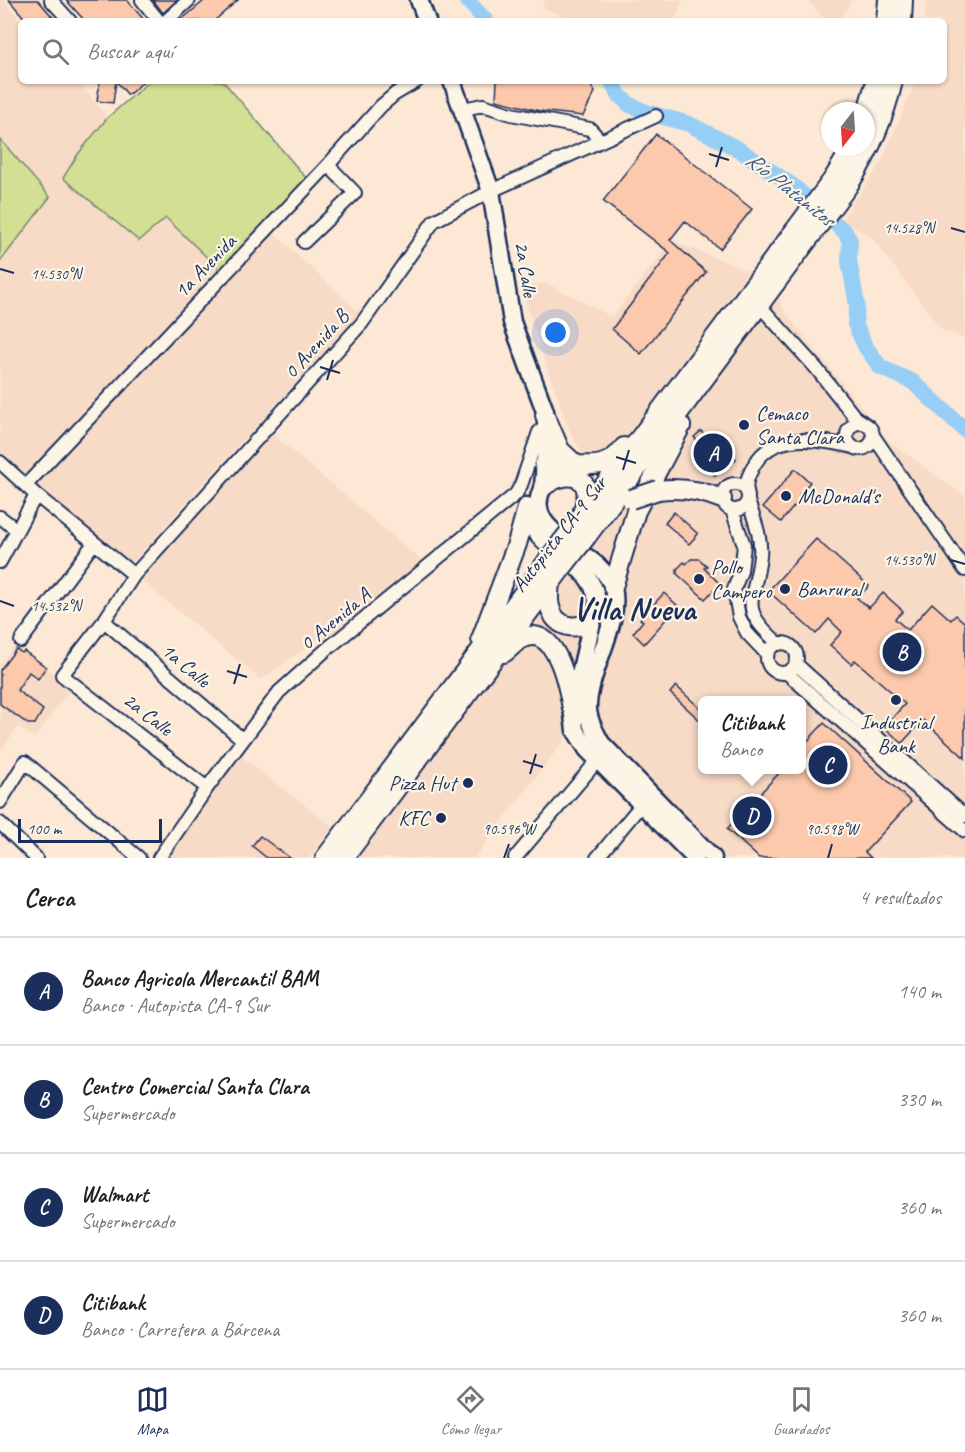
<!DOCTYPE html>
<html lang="es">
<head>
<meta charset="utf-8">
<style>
	:root { --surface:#fff; --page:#f2f2f2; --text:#222; --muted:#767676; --line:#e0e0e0; --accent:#1b2f5e }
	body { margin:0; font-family:Caveat,sans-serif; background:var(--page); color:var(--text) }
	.compass { position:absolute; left:821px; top:102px; width:54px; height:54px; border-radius:50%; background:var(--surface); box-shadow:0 2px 4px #0004; rotate:197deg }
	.scale { position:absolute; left:18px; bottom:15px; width:144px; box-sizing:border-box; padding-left:6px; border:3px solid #1b2f5e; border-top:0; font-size:16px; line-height:21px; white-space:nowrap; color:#1b2f5e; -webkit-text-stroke:4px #fcf5e5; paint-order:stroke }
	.you { position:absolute; left:556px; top:333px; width:21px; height:21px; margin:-15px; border:4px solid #fff; border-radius:50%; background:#1a73e8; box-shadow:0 0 0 9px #1a73e833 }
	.badge { display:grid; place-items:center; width:39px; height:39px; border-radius:50%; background:var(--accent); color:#fff; font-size:20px; font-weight:700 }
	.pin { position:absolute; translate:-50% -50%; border:3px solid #fff; box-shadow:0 2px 6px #0006 }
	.popup { position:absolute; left:698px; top:696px; width:108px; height:78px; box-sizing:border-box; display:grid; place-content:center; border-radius:9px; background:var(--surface); filter:drop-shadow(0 2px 4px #0005); font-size:20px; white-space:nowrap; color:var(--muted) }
	.popup b { font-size:22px; color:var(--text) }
	.popup::after { content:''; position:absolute; left:50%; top:100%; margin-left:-12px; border:12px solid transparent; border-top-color:var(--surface) }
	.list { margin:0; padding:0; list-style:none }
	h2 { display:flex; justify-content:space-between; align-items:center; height:78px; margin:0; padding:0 24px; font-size:26px }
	h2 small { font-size:20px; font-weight:400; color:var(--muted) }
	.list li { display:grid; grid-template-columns:39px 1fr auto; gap:18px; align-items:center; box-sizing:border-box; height:108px; padding:0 24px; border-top:2px solid var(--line) }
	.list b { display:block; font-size:22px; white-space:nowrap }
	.list p { margin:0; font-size:20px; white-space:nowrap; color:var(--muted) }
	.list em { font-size:20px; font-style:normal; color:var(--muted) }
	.icon { flex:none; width:33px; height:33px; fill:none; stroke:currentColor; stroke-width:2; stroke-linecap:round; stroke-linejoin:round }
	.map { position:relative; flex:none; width:965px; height:858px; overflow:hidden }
	.search { position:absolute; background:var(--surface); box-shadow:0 2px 4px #0004; left:18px; right:18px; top:18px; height:66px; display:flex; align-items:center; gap:15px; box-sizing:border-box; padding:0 21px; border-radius:9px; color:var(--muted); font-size:22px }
	.sheet { height:510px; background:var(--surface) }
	nav { display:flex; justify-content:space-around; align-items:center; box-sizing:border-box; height:84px; border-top:2px solid var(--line); background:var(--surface); font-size:16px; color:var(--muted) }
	nav a { display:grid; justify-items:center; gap:3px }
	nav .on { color:var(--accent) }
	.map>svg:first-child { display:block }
</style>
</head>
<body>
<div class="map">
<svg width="965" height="858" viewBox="0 0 965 858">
	<rect width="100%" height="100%" fill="#fce8d4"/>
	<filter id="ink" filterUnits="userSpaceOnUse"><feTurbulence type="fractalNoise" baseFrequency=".0167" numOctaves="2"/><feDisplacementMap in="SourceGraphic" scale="12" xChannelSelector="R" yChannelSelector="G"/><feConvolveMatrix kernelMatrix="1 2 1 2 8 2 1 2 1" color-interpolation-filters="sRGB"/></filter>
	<g filter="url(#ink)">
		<path fill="#f8dbc6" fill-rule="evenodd" d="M0 0H3L22 21 21 81H76L108 117 78 154 63 178 165 218 221 271 27 476 0 453V262L50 197 0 139Z
			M544 0H683L674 21H576L543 8Z
			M806 0H852L838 21H827Z
			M927 0H965V339L941 329 872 238 842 219 881 163 916 81H944V21H924Z
			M273 232 360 314 197 490 135 561H126L33 484Z
			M672 241 749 271 617 450 593 458 583 455 572 436 544 360 521 287 546 283 612 317Z
			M770 271 784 311 888 441 965 496V858H720L606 744 592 708 569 734 474 858H358L381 827 364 814ZM702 700H801V770H702Z
			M269 431 424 563 326 643 320 637 261 680 141 580 146 571 149 572 154 565 156 558Z
			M15 645 56 675 60 683 70 689 35 738 18 727 0 752V665Z
			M238 754 333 827 309 858H166Z"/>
		<path fill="#d3df92" stroke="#778778" stroke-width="1.5" d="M150 81H223L307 179 265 221 267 224 221 271 166 218 139 241 63 178 78 154 108 117Z
			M0 139 50 197 0 262Z"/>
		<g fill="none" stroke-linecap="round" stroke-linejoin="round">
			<path stroke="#96cef5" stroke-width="16" d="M467 0 486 21
				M611 81 620 96 630 105 646 112 689 124 738 149 793 186 845 232 850 241 849 261 857 305 855 324 865 346 880 367 913 382 965 430"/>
		</g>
		<path fill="#fcc9ad" stroke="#1b2f5e" stroke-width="1.5" d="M9 0H38L56 21H27Z
			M66 0H127L145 21H85Z
			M153 0H177L163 13Z
			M205 0H238L214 21H180Z
			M100 81H116L113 103 97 101Z
			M116 81H144L128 95Z
			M497 81H588L595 92 583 116 540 111 496 100Z
			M656 134 752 209 720 249 685 221 670 240 706 272 641 354 612 329 670 253 603 201Z
			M701 431 722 455 728 450 736 459 715 476 708 467 714 461 694 437Z
			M795 469 810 482 799 495 801 498 781 522 763 507Z
			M674 512 698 534 689 544 665 523Z
			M816 539 869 586 857 598 869 608 883 593 903 611 895 619 908 630 932 603 951 620 956 615 965 623V758L923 720 902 743 884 727 905 704 855 660 851 664 830 645 842 632 829 619 816 634 768 591Z
			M691 559H699L707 566 704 568 720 584 705 599 677 574V569L684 562 686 564Z
			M664 593 678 606 644 644 633 633 643 621 640 619Z
			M16 649 22 653 24 651 46 667 38 679 29 672 17 690 43 710 35 724H28L0 704V670Z
			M676 686 702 710V722L670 693Z
			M824 723 911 802 865 852 871 858H759L727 829 782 770H801V748Z
			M260 836 290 858H267L252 846Z"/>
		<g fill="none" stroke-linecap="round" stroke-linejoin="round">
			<defs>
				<path id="minor" d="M51 0 70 21
					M142 0 159 21
					M166 21 189 0
					M463 109 483 105 511 114 590 129 601 141
					M304 242 355 193 328 165
					M760 306 816 368 854 416 865 424
					M847 436a13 13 0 1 1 26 0a13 13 0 1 1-26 0Z
					M874 437 965 570
					M0 462 36 495 134 575
					M722 497a13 13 0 1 1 26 0a13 13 0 1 1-26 0Z
					M26 485 328 165 381 106 395 94 417 81
					M747 491C745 483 748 477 752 469 770 430 818 439 853 447
					M748 501C754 519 762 537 760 556 755 603 736 606 779 644
					M732 510 744 545 741 571 734 589 739 617 747 633 767 654
					M0 517 17 530
					M0 562 36 495
					M104 621 242 739
					M21 641 94 543
					M767 658a15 15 0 1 1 30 0a15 15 0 1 1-30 0Z
					M796 664 965 816
					M787 673 965 831
					M207 788 62 675 104 621 134 575 362 323 434 221 491 191 656 116
					M0 802 25 762 139 858
					M0 823 36 858
					M159 858 207 788 279 692 327 649 516 494 521 485 539 432 546 426
					M515 858 598 760
					M597 858 646 799"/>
				<path id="major" d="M419 0 427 21
					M452 81 491 191 512 322 545 411 547 435 543 487C518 535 602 549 613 588 622 623 587 672 588 709 588 721 596 733 601 743L713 858
					M527 506C529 554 592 556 597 601L572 708 575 730 587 749 695 858"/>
				<path id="highway" d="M886 21 888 0
					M902 21 903 0
					M866 114 876 81
					M545 415 560 450 574 463
					M544 465C576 459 602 478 624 447
					M543 487C566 468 597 474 583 510
					M658 490C681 487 700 490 722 499
					M574 526 833 179 852 147
					M587 536 848 186C869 153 884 120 893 81
					M550 582C549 590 548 599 550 607 555 628 577 632 592 619
					M613 587 636 511 681 426
					M481 639 517 544 527 508
					M504 653C509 649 514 644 519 640 556 619 568 686 572 708
					M325 858 551 556
					M344 858 562 568"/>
			</defs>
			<use href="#minor" stroke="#1b2f5e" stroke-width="16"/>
			<use href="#major" stroke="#1b2f5e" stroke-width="21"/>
			<use href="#highway" stroke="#1b2f5e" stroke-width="22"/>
			<use href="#minor" stroke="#fcf5e5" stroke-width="12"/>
			<use href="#major" stroke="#fcf5e5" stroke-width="16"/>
			<use href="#highway" stroke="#fcf5e5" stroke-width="18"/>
			<defs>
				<path id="highway-bridge" d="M631 499 658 490
					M551 556 574 526
					M562 568 587 536"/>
			</defs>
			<use href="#highway-bridge" stroke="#1b2f5e" stroke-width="22" stroke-linecap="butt"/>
			<use href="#highway-bridge" stroke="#fcf5e5" stroke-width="18"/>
		</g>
	</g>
	<path fill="none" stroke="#1b2f5e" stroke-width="2" d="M709 154 729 160M716 167 722 147M951 228 965 232M0 269 14 273M320 367 340 373M327 380 333 360M616 457 636 463M623 470 629 450M951 560 965 564M0 601 14 606M227 671 247 677M234 684 240 664M523 761 543 767M530 774 536 754M504 858 509 844M828 858 832 844"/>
	<g fill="#1b2f5e" stroke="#fcf5e5" stroke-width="2">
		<circle cx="744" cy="425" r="6"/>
		<circle cx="786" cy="496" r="6"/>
		<circle cx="699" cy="579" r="6"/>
		<circle cx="785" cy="589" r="6"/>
		<circle cx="896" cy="700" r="6"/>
		<circle cx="468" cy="783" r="6"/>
		<circle cx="441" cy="818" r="6"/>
	</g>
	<g text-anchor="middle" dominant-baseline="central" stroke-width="4.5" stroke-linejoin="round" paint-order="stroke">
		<g font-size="21" fill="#1b2f5e" stroke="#fcf5e5">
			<text transform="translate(205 266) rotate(-46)">1a Avenida</text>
			<text transform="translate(526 269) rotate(81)">2a Calle</text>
			<text transform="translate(316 344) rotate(-48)">0 Avenida B</text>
			<text transform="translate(559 534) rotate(-52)">Autopista CA-9 Sur</text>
			<text transform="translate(335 619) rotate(-40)">0 Avenida A</text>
			<text transform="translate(186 665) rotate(40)">1a Calle</text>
			<text transform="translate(148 714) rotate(38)">2a Calle</text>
		</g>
		<g font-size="21" fill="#1b2f5e" stroke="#fcf5e5" text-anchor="start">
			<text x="756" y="413">Cemaco<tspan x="756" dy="24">Santa Clara</tspan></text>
			<text x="798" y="496">McDonald's</text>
			<text x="711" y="567">Pollo<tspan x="711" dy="24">Campero</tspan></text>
			<text x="797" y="589">Banrural</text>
			<text x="896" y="722" text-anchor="middle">Industrial<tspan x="896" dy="24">Bank</tspan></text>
			<text x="456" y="783" text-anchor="end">Pizza Hut</text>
			<text x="429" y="818" text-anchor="end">KFC</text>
		</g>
		<g font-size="22" font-style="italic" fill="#3a5784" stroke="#fcf5e5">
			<text transform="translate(790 189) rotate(38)">Río Platanitos</text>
		</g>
		<g font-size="33" font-weight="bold" fill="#1b2f5e" stroke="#fcf5e5">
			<text x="634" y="609">Villa Nueva</text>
		</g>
	</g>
	<g font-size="15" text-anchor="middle" fill="#1b2f5e" stroke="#fcf5e5" stroke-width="4.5" stroke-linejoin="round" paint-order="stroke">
		<text x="909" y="233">14.528°N</text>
		<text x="56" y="279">14.530°N</text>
		<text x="909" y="565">14.530°N</text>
		<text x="56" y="611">14.532°N</text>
		<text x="509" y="834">90.596°W</text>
		<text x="832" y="834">90.598°W</text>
	</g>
</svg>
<svg class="compass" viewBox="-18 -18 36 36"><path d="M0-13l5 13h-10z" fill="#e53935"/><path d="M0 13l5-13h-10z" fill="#767676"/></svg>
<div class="scale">100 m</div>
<div class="you"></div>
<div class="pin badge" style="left:713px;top:453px">A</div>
<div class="pin badge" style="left:902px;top:652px">B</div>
<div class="pin badge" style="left:828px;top:765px">C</div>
<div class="pin badge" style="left:752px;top:816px">D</div>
<div class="popup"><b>Citibank</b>Banco</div>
<div class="search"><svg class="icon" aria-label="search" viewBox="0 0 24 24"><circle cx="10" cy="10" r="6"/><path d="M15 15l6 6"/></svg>Buscar aquí</div>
</div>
<section class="sheet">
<h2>Cerca<small>4 resultados</small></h2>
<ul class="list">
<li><span class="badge">A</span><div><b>Banco Agricola Mercantil BAM</b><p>Banco · Autopista CA-9 Sur</p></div><em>140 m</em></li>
<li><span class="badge">B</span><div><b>Centro Comercial Santa Clara</b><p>Supermercado</p></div><em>330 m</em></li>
<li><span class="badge">C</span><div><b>Walmart</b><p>Supermercado</p></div><em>360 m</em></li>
<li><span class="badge">D</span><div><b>Citibank</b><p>Banco · Carretera a Bárcena</p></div><em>360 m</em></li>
</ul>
</section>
<nav>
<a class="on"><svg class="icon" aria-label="map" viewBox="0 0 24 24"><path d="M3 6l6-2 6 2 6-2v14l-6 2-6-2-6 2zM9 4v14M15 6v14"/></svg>Mapa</a>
<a><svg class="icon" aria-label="directions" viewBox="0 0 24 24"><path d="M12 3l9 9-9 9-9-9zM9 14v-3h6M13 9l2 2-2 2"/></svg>Cómo llegar</a>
<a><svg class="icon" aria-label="saved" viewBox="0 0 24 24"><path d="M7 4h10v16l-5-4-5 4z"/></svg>Guardados</a>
</nav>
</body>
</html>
